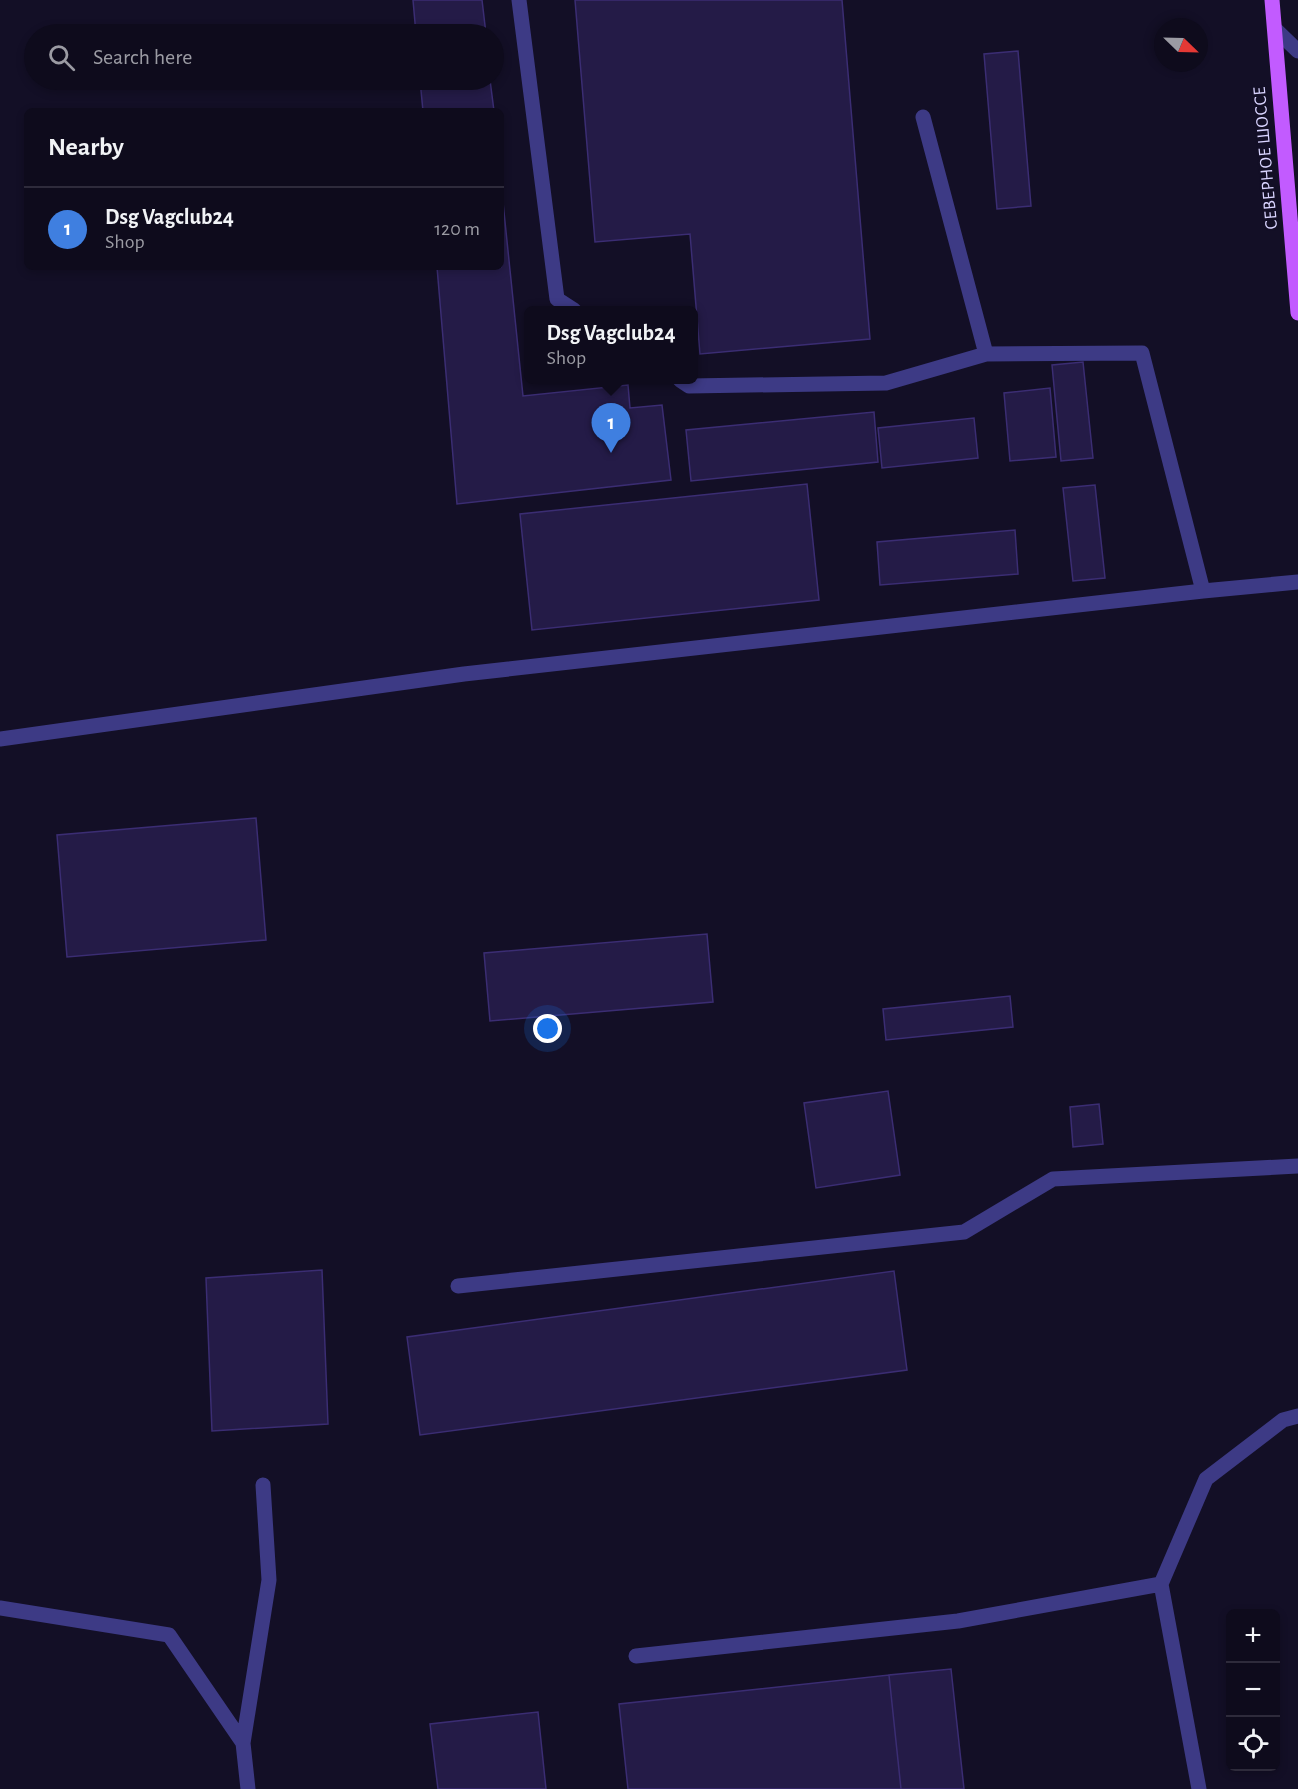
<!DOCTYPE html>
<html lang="en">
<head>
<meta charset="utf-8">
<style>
	:root { --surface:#0e0b1c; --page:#1c1929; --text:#f1f3f6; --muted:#9b9ba3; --line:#2e2b3b; --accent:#2563eb }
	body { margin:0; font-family:"Alegreya Sans",sans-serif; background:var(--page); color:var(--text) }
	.controls { position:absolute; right:18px; bottom:18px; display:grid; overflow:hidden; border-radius:9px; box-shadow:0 3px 9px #0003 }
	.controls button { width:54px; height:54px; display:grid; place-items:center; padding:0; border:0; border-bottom:2px solid var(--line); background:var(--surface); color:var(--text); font:30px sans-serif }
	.compass { position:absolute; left:1154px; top:18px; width:54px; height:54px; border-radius:50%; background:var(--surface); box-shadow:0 3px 9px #0003; rotate:113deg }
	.you { position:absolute; left:548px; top:1029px; width:21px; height:21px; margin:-15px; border:4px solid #fff; border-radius:50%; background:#1a73e8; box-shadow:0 0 0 9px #1a73e833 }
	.badge { display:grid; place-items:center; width:39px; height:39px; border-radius:50%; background:var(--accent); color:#fff; font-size:20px; font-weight:700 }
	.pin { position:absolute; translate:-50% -50px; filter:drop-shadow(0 2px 3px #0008) }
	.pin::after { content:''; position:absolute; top:32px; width:21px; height:18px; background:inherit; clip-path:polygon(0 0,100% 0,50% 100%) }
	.popup { position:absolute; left:524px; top:306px; width:174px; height:78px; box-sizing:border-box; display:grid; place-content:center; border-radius:9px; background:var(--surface); filter:drop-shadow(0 2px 4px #0005); font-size:20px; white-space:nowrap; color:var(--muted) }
	.popup b { font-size:22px; color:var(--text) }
	.popup::after { content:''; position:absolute; left:50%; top:100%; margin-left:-12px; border:12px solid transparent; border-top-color:var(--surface) }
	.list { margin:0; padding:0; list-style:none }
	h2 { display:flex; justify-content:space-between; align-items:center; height:78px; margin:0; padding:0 24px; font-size:26px }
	h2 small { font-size:20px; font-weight:400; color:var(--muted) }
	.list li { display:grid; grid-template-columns:39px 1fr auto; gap:18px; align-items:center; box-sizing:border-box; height:84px; padding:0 24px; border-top:2px solid var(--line) }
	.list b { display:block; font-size:22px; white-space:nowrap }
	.list p { margin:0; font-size:20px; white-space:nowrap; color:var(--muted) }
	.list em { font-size:20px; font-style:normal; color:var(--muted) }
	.icon { flex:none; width:33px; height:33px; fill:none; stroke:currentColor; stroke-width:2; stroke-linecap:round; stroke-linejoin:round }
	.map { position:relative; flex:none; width:1298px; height:1789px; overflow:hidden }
	.search { position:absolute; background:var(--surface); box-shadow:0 3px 9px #0003; left:24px; top:24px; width:480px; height:66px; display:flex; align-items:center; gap:15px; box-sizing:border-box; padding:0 21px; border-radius:33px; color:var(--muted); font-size:22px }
	.panel { position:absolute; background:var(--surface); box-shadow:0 3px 9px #0003; left:24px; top:108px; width:480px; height:162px; border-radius:9px }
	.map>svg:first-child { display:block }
</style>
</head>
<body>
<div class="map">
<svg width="1298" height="1789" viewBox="0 0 1298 1789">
	<rect width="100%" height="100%" fill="#130f26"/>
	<path fill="#241b47" stroke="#3b2d73" stroke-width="1.5" d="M413 0H482L486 34H416Z
		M575 0H842L870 339 700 354 690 234 595 242Z
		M1018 51 1031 206 997 209 984 54Z
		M420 80H490L494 111H423Z
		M501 183 523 396 628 385 630 408 662 405 671 480 457 504 437 267H501Z
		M1083 362 1093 458 1061 461 1052 365Z
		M1050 388 1056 457 1010 461 1004 393Z
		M874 412 878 462 691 481 686 430Z
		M974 418 978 458 882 468 878 428Z
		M807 484 819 600 532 630 520 514Z
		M1095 485 1105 578 1073 581 1063 488Z
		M1015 530 1018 574 880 585 877 542Z
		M256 818 266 940 67 957 57 835Z
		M707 934 713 1002 490 1021 484 953Z
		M1010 996 1013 1027 886 1040 883 1009Z
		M888 1091 900 1175 816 1188 804 1103Z
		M1099 1104 1103 1144 1073 1147 1070 1107Z
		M322 1270 328 1424 212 1431 206 1278Z
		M894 1271 907 1370 420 1435 407 1337Z
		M951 1669 964 1789H901L889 1675Z
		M889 1675 901 1789H628L619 1704Z
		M538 1712 546 1789H438L430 1724Z"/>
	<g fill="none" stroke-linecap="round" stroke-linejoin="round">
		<path stroke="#3d3a85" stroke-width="15" d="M519 0 557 299 574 310
			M1276 30 1298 51
			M923 117 986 354
			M680 380 689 386 886 383 986 354 1142 353 1203 591
			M0 739 464 674 1203 591 1298 582
			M458 1286 964 1232 1053 1179 1298 1166
			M1161 1584 1199 1789
			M0 1608 169 1635 243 1743 269 1580 263 1485
			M636 1656 958 1621 1161 1584 1206 1479 1283 1420 1298 1416
			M243 1743 248 1789"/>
		<path stroke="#c25bff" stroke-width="15" d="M1272 0 1298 313"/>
	</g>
	<g text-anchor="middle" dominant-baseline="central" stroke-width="4.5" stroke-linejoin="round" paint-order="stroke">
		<g font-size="18" fill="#d9d4ff" stroke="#130f26">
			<text transform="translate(1266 158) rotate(-95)">СЕВЕРНОЕ ШОССЕ</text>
		</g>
	</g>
</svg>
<div class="controls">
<button>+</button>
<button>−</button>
<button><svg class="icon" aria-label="locate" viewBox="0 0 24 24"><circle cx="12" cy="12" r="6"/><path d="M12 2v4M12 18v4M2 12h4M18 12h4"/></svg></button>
</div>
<svg class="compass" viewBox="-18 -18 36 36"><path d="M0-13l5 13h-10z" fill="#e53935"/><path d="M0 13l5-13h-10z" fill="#9b9ba3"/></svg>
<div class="you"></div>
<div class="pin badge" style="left:611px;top:453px;background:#3f7fe0">1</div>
<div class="popup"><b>Dsg Vagclub24</b>Shop</div>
<div class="search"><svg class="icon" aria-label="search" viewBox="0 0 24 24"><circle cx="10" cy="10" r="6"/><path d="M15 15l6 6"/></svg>Search here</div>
<section class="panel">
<h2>Nearby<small></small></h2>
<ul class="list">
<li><span class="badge" style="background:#3f7fe0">1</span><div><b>Dsg Vagclub24</b><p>Shop</p></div><em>120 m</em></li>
</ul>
</section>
</div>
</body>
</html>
